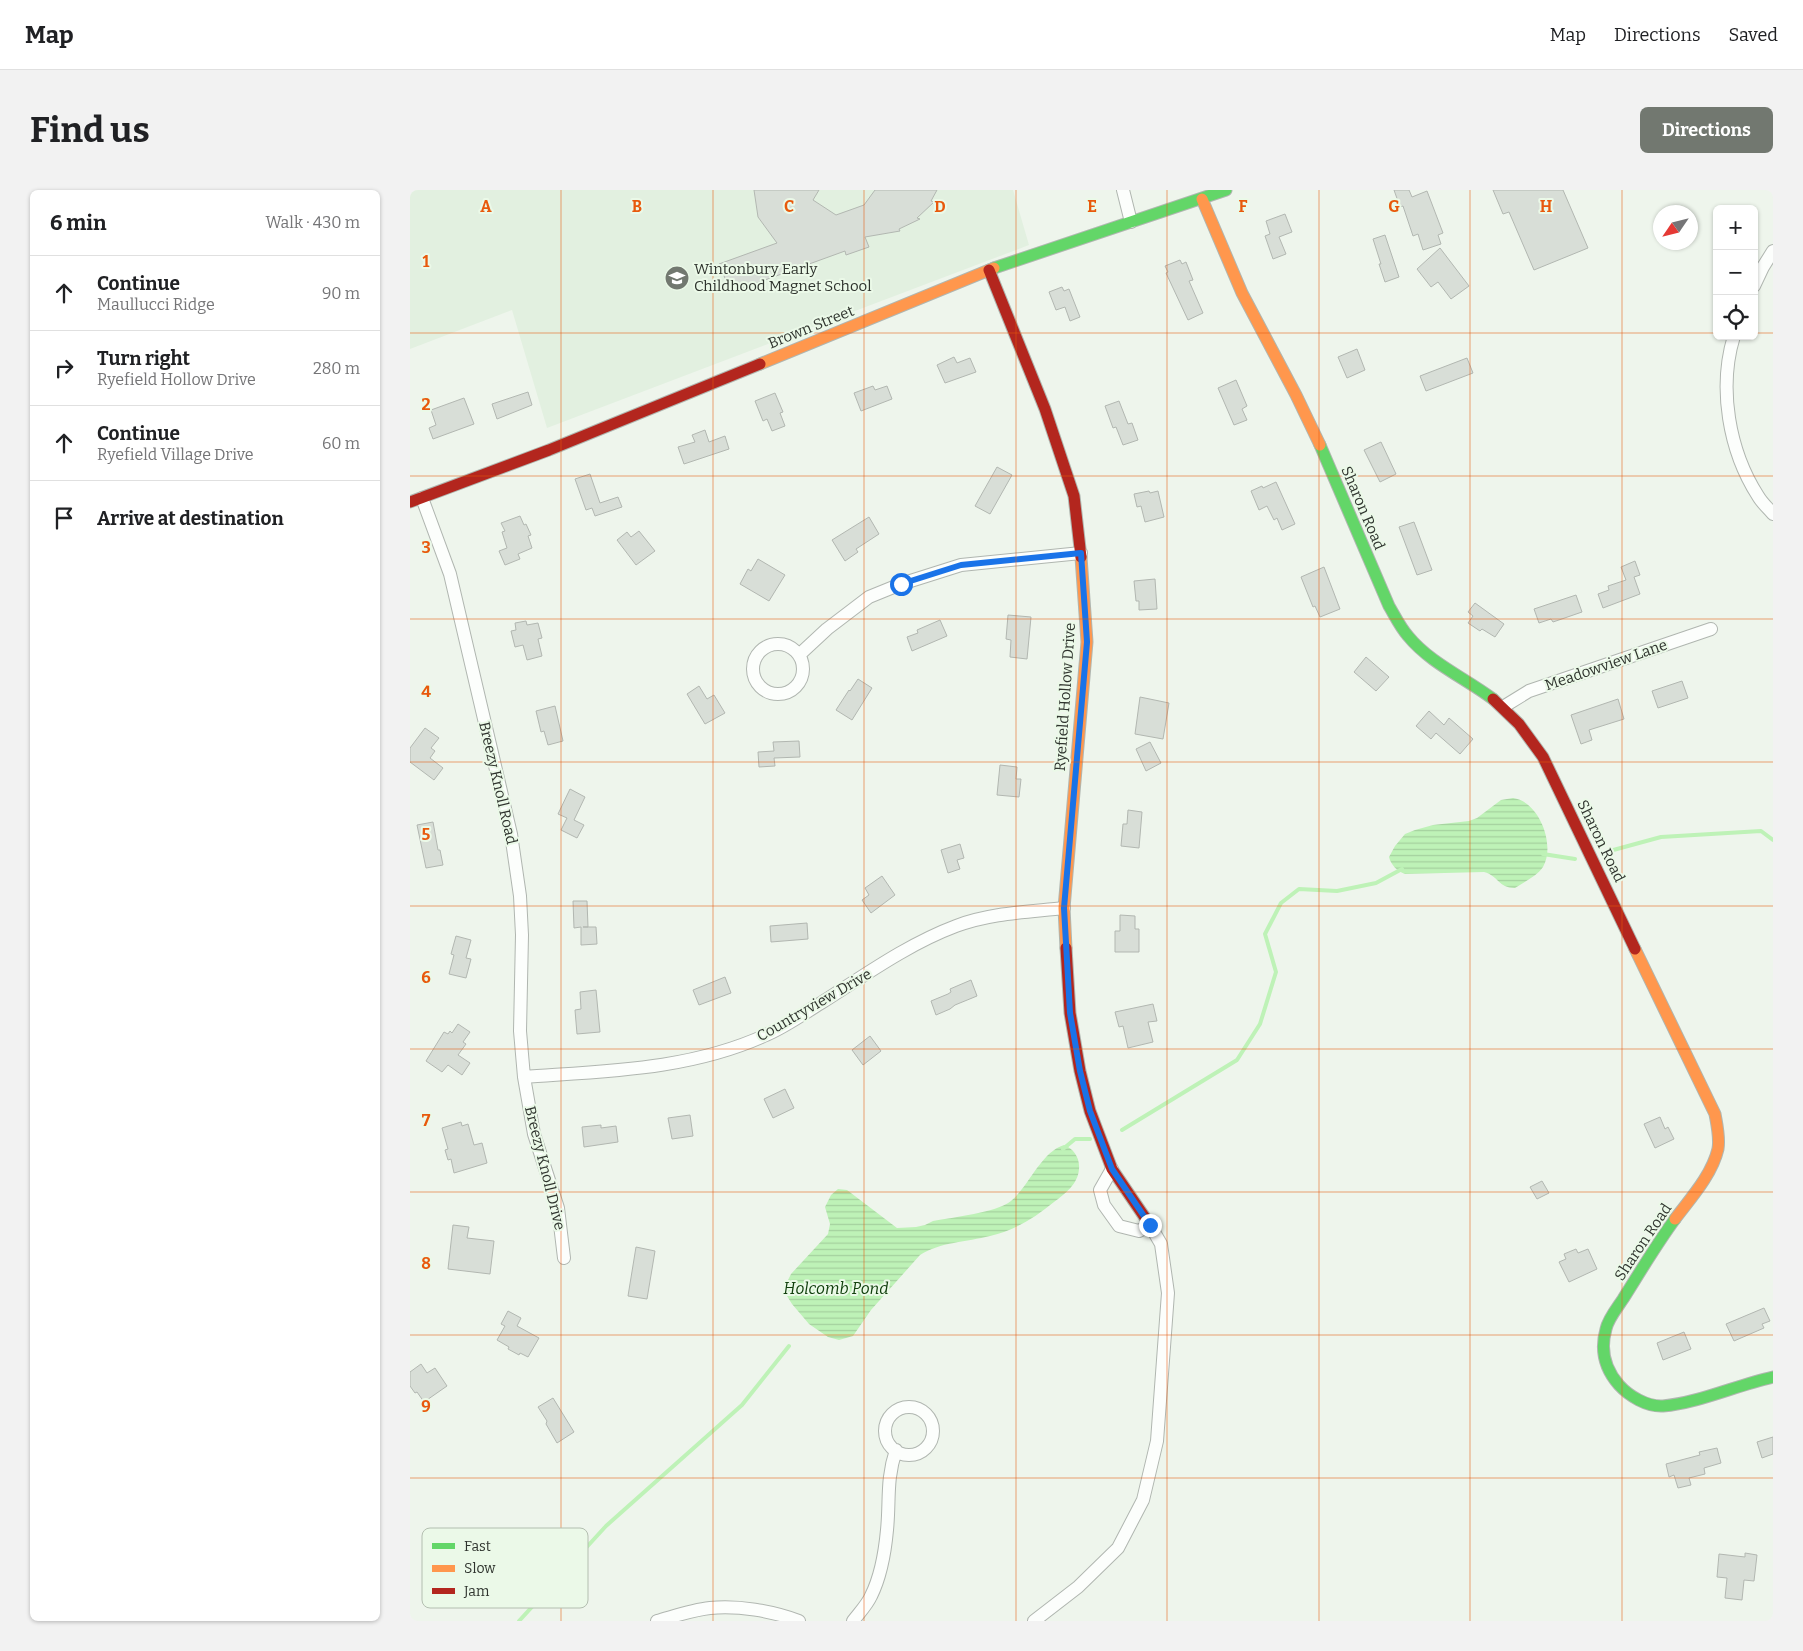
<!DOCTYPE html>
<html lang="en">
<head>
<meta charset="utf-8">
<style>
	:root { --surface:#fff; --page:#f2f2f2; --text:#202124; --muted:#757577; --line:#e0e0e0; --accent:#727870 }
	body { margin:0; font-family:Bitter,serif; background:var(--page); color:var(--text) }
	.controls { position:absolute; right:15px; top:15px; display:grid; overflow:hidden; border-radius:8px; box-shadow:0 1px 4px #0004 }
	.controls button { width:45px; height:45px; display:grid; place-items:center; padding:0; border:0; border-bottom:1px solid var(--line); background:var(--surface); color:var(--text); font:25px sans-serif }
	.compass { position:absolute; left:1243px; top:15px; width:45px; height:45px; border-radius:50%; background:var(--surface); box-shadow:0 1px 4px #0004; rotate:235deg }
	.stop { position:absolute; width:15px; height:15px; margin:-11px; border:4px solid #1a73e8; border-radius:50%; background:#fff }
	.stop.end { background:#1a73e8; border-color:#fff; box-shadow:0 1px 5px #0008 }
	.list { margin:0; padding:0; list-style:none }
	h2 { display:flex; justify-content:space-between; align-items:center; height:65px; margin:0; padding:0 20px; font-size:21px }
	h2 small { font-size:16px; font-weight:400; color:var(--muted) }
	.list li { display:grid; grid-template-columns:32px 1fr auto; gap:15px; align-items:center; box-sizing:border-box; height:75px; padding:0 20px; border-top:1px solid var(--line) }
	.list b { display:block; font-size:19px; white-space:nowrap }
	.list p { margin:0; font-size:16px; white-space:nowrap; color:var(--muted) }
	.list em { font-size:16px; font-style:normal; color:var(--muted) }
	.icon { flex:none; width:28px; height:28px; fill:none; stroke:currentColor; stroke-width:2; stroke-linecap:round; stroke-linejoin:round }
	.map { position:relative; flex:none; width:1363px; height:1431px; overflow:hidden; border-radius:8px }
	header { display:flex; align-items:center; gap:30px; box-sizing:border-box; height:70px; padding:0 25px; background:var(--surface); border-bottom:1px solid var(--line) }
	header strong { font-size:24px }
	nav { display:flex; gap:28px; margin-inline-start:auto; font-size:18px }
	.intro { display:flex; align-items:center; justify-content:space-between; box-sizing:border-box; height:120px; padding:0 30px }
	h1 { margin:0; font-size:35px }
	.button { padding:12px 22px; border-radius:8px; background:var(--accent); color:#fff; font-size:18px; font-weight:700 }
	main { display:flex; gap:30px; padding:0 30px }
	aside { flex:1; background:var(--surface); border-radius:8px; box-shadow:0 1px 4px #0004 }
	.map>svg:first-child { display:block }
</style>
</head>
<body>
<header>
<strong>Map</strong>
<nav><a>Map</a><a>Directions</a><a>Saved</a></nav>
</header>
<div class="intro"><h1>Find us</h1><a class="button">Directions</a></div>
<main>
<aside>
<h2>6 min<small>Walk · 430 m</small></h2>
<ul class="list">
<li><svg class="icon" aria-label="ahead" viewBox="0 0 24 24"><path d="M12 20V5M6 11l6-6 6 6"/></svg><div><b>Continue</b><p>Maullucci Ridge</p></div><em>90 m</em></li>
<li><svg class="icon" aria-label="right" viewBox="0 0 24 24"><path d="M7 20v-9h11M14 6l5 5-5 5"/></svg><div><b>Turn right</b><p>Ryefield Hollow Drive</p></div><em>280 m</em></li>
<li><svg class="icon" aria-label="ahead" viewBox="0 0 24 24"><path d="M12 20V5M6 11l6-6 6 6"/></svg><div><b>Continue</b><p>Ryefield Village Drive</p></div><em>60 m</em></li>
<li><svg class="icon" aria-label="arrive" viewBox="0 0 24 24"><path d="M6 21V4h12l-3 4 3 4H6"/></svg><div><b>Arrive at destination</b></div></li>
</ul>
</aside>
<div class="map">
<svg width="1363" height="1431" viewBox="0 0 1363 1431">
	<defs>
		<pattern id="water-rules" width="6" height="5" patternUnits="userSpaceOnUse" patternTransform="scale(1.25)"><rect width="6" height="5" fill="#bef2b7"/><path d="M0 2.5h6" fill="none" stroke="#a4d09e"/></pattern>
	</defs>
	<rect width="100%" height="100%" fill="#eef5ec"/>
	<path fill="#e2f0e0" d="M0 0H603L619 55 137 238 102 120 0 159Z"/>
	<path fill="url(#water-rules)" d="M1103 608C1129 611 1146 655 1133 677 1127 686 1114 692 1105 698 1088 698 1089 686 1074 682L995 684C987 681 981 675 979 667L985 656 995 644 1005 640 1023 635 1059 631 1067 628 1091 610Z
		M654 955C664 959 670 968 669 979 668 994 655 1004 644 1012 624 1028 606 1040 580 1046 557 1052 530 1052 510 1065L461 1120 443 1146 429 1150 418 1147 399 1134 382 1114 377 1106 375 1096 381 1084 418 1044 420 1034 415 1017 421 1005 428 999 437 1000 487 1038 506 1037 515 1035 523 1031C544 1027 585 1023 601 1011 619 996 631 962 654 955Z"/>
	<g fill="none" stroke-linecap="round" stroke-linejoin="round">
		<path stroke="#bef2b7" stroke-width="4" d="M1196 662 1251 647 1351 641 1363 650
			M1133 664 1165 669
			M712 940 827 870 850 834 866 782 855 744 871 713 889 699 927 701 966 693 992 679
			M653 959 665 949H680
			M109 1431 196 1336 332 1215 379 1156"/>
	</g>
	<path fill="#d8ded7" stroke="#b2b7b1" d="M344 0H409L403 10 426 25 454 15 465 0H527L521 11 524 12 507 28 510 29 489 39 490 41 455 47 459 57 436 65 435 61 333 98 331 95 320 100 309 74 367 53 348 27Z
		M984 0H999L1002 7 1017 1 1033 43 1028 45 1031 54 1013 60 1008 44 1003 46 993 16 990 17Z
		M1083 0H1153L1178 58 1124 80 1099 22 1093 24Z
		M875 24 882 42 869 47 876 64 863 69 855 46 860 44 856 31Z
		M975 45 989 87 975 92 969 74H971L963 49Z
		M1030 58 1059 96 1041 109 1028 92 1021 97 1007 79Z
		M770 70 772 74 776 72 783 90 779 91 793 123 778 130 756 83 758 82 755 76Z
		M652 97 654 101 659 99 670 127 660 131 655 117 646 120 639 102Z
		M947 159 955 180 937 188 928 167Z
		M544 167 547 173 560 168 566 182 535 193 527 175Z
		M1057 168 1063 183 1016 201 1010 186Z
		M826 190 837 216 832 219 837 230 824 235 808 198Z
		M463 196 465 200 477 196 482 209 451 221 444 203Z
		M118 202 122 215 87 229 82 214Z
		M365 203 373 222 370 223 375 236 362 241 357 229 353 231 345 211Z
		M54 208 64 234 23 249 19 238 26 235 21 220Z
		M709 211 718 234 722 233 728 250 713 255 706 237 703 238 695 216Z
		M295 240 299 252 315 246 319 259 274 274 268 257 285 252 282 245Z
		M971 252 986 284 970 292 954 260Z
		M587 277 602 285 580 324 565 316Z
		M180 284 190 313 208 307 212 317 185 326 182 318 176 320 165 289Z
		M866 292 885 334 872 340 867 328 864 330 857 316 849 320 841 301 852 296 853 298Z
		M739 301 740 303 748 301 754 327 735 332 731 316 727 317 724 304Z
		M110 326 114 335 116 334 121 345 118 346 122 358 108 364 110 369 95 375 89 361 97 358 92 342 95 341 91 333Z
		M459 327 469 344 446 359 448 362 435 371 422 350Z
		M1004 332 1022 380 1007 385 989 337Z
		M229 341 245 361 226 375 207 350 217 342 221 347Z
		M348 369 375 385 359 411 330 394 338 379 341 381Z
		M1225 371 1230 385 1224 387 1230 404 1193 418 1188 404 1199 400 1198 396 1216 390 1211 377Z
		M914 377 930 419 910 427 905 416 903 417 891 387Z
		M745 389 747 419 729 420V411H726L724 391Z
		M1166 405 1172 422 1143 432 1141 429 1129 433 1124 419Z
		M1065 413 1094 434 1085 447 1072 439 1070 441 1058 433 1063 426 1058 422Z
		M598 425 621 427 617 469 600 467 601 450 596 449Z
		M530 430 537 446 502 461 497 447 508 443 507 440Z
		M116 431 117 435 128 433 132 448 128 449 132 466 117 470 113 455 105 457 101 441 106 440 105 433Z
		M956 467 979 487 966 501 944 482Z
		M448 489 462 498 442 530 426 520 439 500 440 501Z
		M1272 491 1278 508 1248 518 1242 501Z
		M289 496 297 509 304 505 315 523 295 534 277 504Z
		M730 507 759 513 753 549 725 544Z
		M1208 509 1214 529 1179 540 1182 550 1171 554 1161 525Z
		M145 516 153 551 138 555 134 541 131 542 126 521Z
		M1019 521 1034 535 1039 528 1063 549 1050 564 1026 543 1021 549 1006 536Z
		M15 538 29 548 21 558 25 561 20 568 33 578 24 590 0 572V558Z
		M389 551 390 567 364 568 365 576 349 577 348 562 364 561 363 552Z
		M740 552 751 573 736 581 726 559Z
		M590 575 607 577 606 589H611L609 607 587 605Z
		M160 599 175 607 164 630 174 635 167 648 151 640 157 628 148 624Z
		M718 620 732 622 729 658 711 656 713 634H717Z
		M23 632 28 660H30L33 675 16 678 7 635Z
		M550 654 554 668 547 670 550 679 538 683 531 660Z
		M472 686 485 705 461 723 452 710 459 705 455 698Z
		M163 711H177L178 737H173H186L187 754 171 755V737L164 738Z
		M710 725 725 726V739H729V762H705V741H710Z
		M397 733 398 749 361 752 360 736Z
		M46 746 61 750 56 768 61 769 56 788 39 784 44 765 41 764Z
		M315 787 321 803 289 815 283 800Z
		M561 790 567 806 545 815 540 819 526 825 521 811 538 804 541 802 540 799Z
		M186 800 190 842 167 844 165 820 171 819 170 802Z
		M743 814 747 831 738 832 743 852 718 858 713 836 709 837 705 822Z
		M48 834 60 842 53 852 56 854 48 865 60 873 52 885 38 875 32 882 16 871 34 842 38 844 40 841 42 843Z
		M460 846 471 861 453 875 442 860Z
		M375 899 384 918 363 928 354 909Z
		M280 925 283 946 262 949 258 928Z
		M1250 927 1255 939 1258 937 1264 949 1245 958 1234 934Z
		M51 932 52 936 58 934 64 955 72 953 77 973 44 983 41 969 38 970 35 960 38 959 32 938Z
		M191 935V938L206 936 208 952 174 957 172 937Z
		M1132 991 1139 1003 1127 1009 1120 997Z
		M43 1035 59 1037 57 1048 84 1051 80 1084 38 1079Z
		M226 1057 245 1061 237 1109 218 1106Z
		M1166 1059 1168 1063 1178 1059 1187 1079 1159 1092 1149 1072 1156 1069 1154 1064Z
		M1354 1118 1360 1131 1352 1134 1354 1138 1324 1151 1316 1134Z
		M98 1121 111 1128 107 1136 129 1148 118 1167 110 1163 109 1165 98 1159 99 1157 87 1150 95 1136 91 1134Z
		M1274 1142 1281 1159 1253 1170 1247 1153Z
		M11 1174 17 1183 25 1178 37 1196 14 1212 7 1202 5 1203 0 1196V1182Z
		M143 1208 164 1242 147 1253 136 1234 137 1231 128 1217Z
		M1363 1247V1264L1352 1268 1347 1252Z
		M1307 1258 1311 1273 1294 1278 1295 1284 1279 1288 1281 1295 1268 1298 1264 1285 1259 1287 1256 1274 1290 1265 1289 1262Z
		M1335 1363 1347 1365 1344 1391 1334 1390 1332 1410 1315 1408 1317 1388 1307 1387 1309 1364 1335 1367Z"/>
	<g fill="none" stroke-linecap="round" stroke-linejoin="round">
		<defs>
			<path id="street" d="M713 0 721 32
				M1344 96 1353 77 1363 61
				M1324 146C1308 198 1319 261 1348 306 1352 313 1358 318 1363 324
				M12 308 40 384 101 644 110 706 112 745 110 841 114 887 124 944 148 1018 154 1068
				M343 479a25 25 0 1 1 50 0a25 25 0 1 1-50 0Z
				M389 465 417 439 459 407 491 394 551 375 671 363
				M1093 517 1119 501 1301 439
				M114 887C196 881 280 880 356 845 375 837 393 824 411 813 455 785 498 754 546 736 580 723 618 722 654 718
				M475 1241a24 24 0 1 1 48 0a24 24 0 1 1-48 0Z
				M247 1431C265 1426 282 1420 300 1418 327 1415 363 1421 389 1431
				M443 1431C449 1423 457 1415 461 1406 471 1386 475 1362 477 1340 480 1310 476 1290 486 1260
				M624 1431 668 1397 708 1358 733 1310 747 1251 758 1103 751 1054 740 1035 729 1041 709 1036 694 1015 690 1000 702 979"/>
			<path id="fast" d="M584 78 816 0
				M910 255 979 416C985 426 990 437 998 446 1020 473 1055 488 1083 509
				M1265 1029C1246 1055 1230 1082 1213 1109 1207 1118 1198 1129 1196 1139 1190 1160 1195 1179 1209 1195 1219 1206 1237 1217 1253 1216 1288 1213 1327 1195 1363 1187"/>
			<path id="slow" d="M792 9 832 103 886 205 910 255
				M350 174 584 78
				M656 758 654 718 677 452 671 367
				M1225 759 1305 924C1307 935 1310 948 1308 959 1302 985 1280 1009 1265 1029"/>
			<path id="jam" d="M579 80 635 219 664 306 671 367
				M0 312 139 260 350 174
				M1083 509 1109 534 1133 567 1225 759
				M656 758 660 823 670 881 680 921 702 979 740 1035"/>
		</defs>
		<use href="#street" stroke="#b0b6b0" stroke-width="14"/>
		<use href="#fast" stroke="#b0b6b0" stroke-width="13"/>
		<use href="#slow" stroke="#b0b6b0" stroke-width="13"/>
		<use href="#jam" stroke="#b0b6b0" stroke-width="13"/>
		<use href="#street" stroke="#fcfefc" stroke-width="12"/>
		<use href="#fast" stroke="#63d668" stroke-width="11"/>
		<use href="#slow" stroke="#ff974d" stroke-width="11"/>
		<use href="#jam" stroke="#b3261e" stroke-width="11"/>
	</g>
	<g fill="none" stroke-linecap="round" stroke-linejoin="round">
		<path stroke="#1a73e8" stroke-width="6" d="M491 394 551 375 671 363 677 452 654 718 660 823 670 881 680 921 702 979 740 1035"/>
	</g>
	<path fill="none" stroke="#e8590c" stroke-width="1" stroke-opacity="0.55" d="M151 0V1431M303 0V1431M454 0V1431M606 0V1431M757 0V1431M909 0V1431M1060 0V1431M1212 0V1431M0 143H1307M1344 143H1363M0 286H1363M0 429H1363M0 572H1363M0 716H1363M0 859H1363M0 1002H1363M0 1145H1363M0 1288H1363"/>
	<defs>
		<symbol id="school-disc" viewBox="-11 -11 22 22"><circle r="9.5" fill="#727870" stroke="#ebf9e8"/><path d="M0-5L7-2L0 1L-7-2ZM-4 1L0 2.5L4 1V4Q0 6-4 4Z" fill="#fff"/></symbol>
	</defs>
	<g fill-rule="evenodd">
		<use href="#school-disc" x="253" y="74" width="28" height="28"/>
	</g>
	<g text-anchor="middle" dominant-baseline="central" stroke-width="4" stroke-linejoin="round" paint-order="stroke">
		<g font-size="15" fill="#2f342e" stroke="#ebf9e8" text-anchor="start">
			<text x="284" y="79">Wintonbury Early<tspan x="284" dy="17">Childhood Magnet School</tspan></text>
		</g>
		<g font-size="15" fill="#2f342e" stroke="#ebf9e8">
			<text transform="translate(401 137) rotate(-22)">Brown Street</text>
			<text transform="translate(953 318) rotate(67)">Sharon Road</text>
			<text transform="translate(1196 475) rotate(-19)">Meadowview Lane</text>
			<text transform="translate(655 507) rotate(-86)">Ryefield Hollow Drive</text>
			<text transform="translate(88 593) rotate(77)">Breezy Knoll Road</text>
			<text transform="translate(1191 651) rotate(64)">Sharon Road</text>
			<text transform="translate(404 815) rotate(-30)">Countryview Drive</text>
			<text transform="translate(135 978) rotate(76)">Breezy Knoll Drive</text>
			<text transform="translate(1233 1052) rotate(-56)">Sharon Road</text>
		</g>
		<g font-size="16" font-style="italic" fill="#11400d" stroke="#ebf9e8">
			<text x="426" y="1098">Holcomb Pond</text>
		</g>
	</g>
	<rect x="12" y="1338" width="166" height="80" rx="8" fill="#ebf9e8" stroke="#b3beb0" stroke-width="1"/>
	<rect x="22" y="1353" width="23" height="6" fill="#63d668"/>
	<rect x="22" y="1375" width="23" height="7" fill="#ff974d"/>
	<rect x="22" y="1398" width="23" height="6" fill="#b3261e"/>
	<g font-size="14" fill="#2f342e">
		<text x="54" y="1361">Fast</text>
		<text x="54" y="1383">Slow</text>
		<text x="54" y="1406">Jam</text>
	</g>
	<g font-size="16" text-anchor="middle" font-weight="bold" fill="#e8590c" stroke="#ebf9e8" stroke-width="4" stroke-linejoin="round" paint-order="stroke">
		<text x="76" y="22">A</text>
		<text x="227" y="22">B</text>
		<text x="379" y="22">C</text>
		<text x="530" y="22">D</text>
		<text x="682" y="22">E</text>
		<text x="833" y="22">F</text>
		<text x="984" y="22">G</text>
		<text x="1136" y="22">H</text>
		<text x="16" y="77">1</text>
		<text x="16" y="220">2</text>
		<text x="16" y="363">3</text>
		<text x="16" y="507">4</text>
		<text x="16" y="650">5</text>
		<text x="16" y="793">6</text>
		<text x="16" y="936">7</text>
		<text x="16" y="1079">8</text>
		<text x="16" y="1222">9</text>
	</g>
</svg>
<div class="controls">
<button>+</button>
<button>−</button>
<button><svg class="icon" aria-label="locate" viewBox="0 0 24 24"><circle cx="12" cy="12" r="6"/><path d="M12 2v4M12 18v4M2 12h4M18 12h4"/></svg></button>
</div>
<svg class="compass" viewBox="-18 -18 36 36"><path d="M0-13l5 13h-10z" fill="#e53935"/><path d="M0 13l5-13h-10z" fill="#757577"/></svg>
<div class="stop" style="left:491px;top:394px"></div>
<div class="stop end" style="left:740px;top:1035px"></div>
</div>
</main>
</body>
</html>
